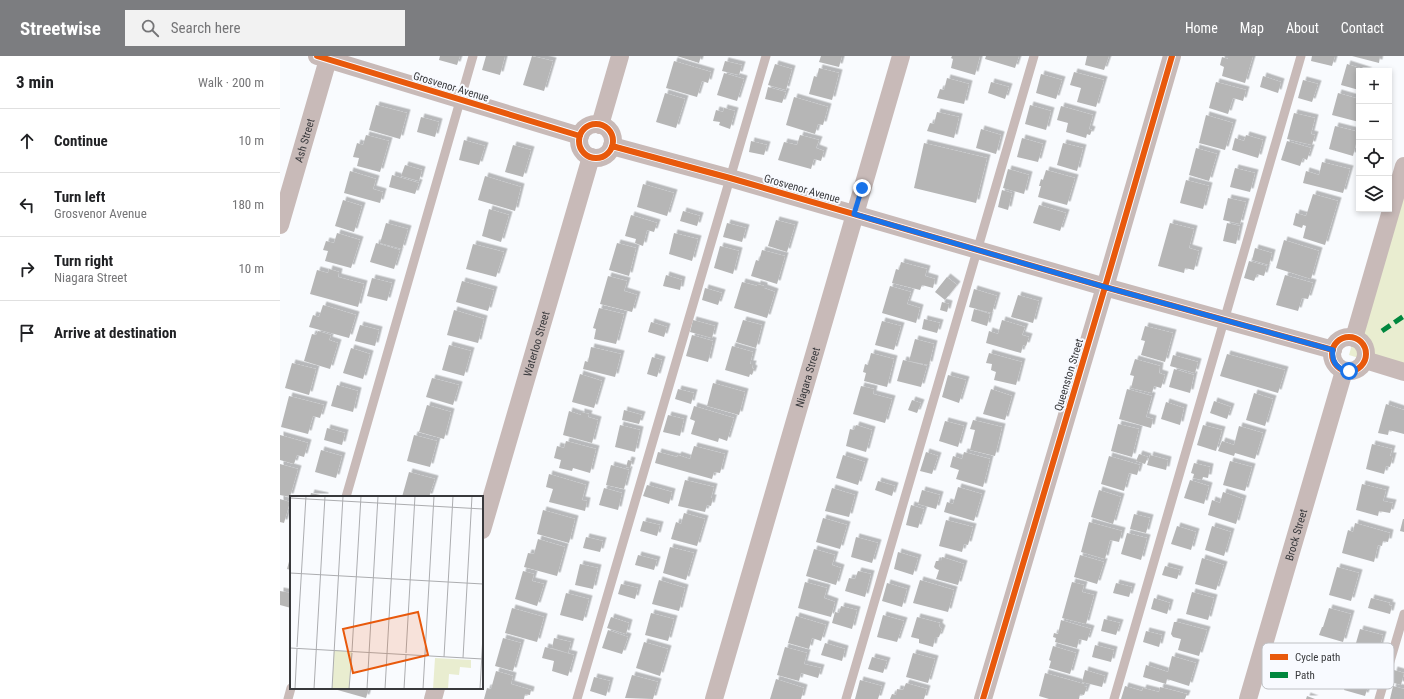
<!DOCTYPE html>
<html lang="en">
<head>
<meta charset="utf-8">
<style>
	:root { --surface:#fff; --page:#f2f2f2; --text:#202124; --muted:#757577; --line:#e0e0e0; --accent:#7c7d80 }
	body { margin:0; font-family:"Roboto Condensed",sans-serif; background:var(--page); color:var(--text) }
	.controls { position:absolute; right:12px; top:12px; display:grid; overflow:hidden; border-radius:0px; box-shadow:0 2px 6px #0003 }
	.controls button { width:36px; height:36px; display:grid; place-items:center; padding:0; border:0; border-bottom:1px solid var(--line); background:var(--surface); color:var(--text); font:20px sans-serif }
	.stop { position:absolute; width:12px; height:12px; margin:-9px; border:3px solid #1a73e8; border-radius:50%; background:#fff }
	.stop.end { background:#1a73e8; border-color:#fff; box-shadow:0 1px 4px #0008 }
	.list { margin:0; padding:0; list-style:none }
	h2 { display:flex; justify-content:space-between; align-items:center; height:52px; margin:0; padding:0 16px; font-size:17px }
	h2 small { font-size:13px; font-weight:400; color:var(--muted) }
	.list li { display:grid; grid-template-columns:26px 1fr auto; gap:12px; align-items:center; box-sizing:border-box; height:64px; padding:0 16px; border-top:1px solid var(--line) }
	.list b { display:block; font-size:15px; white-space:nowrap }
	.list p { margin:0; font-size:13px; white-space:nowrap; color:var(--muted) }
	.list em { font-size:13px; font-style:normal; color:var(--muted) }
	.icon { flex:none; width:22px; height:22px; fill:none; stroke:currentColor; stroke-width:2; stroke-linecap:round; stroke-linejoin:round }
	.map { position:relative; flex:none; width:1124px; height:643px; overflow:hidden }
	header { display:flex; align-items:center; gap:24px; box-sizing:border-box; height:56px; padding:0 20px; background:var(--accent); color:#fff }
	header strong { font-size:19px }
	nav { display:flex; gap:22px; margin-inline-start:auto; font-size:14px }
	.search { width:280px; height:36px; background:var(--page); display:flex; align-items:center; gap:10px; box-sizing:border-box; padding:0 14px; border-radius:0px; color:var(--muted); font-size:15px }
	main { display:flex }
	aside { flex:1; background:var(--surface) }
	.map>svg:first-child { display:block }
</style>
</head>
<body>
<header>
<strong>Streetwise</strong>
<div class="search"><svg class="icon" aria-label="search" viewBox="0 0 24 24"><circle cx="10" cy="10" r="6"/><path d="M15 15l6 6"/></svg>Search here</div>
<nav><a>Home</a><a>Map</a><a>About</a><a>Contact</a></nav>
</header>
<main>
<aside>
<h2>3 min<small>Walk · 200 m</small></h2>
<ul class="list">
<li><svg class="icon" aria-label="ahead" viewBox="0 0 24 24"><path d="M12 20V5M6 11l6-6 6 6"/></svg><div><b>Continue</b></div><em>10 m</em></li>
<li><svg class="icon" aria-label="left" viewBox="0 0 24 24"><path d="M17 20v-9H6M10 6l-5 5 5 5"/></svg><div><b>Turn left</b><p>Grosvenor Avenue</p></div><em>180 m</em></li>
<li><svg class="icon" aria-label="right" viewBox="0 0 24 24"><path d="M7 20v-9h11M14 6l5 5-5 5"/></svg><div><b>Turn right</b><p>Niagara Street</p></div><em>10 m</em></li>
<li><svg class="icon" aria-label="arrive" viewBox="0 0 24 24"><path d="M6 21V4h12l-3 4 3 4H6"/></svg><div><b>Arrive at destination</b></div></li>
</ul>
</aside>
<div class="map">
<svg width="1124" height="643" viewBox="0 0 1124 643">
	<defs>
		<filter id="shadow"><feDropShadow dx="3.5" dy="-3.5" stdDeviation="0" flood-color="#0004"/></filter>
	</defs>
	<rect width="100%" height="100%" fill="#f9fbfe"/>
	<path fill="#e9edd0" d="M1124 110V316L1069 299Z"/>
	<path fill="#b6b6b6" filter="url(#shadow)" d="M160 0H180L177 9 159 4Z
		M206 0H225L220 19 202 14Z
		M252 0 273 5 264 35 243 29Z
		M397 0H421L419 7Z
		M541 0H562L559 11 539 6Z
		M672 0H700L695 19 671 12 673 3 671 2Z
		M706 0H739L735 12 705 3Z
		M807 0H829L824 14 805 9Z
		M948 0H973L965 27 942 20 944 11 940 9 942 1 948 3Z
		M1032 0H1055L1052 10 1031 5Z
		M1072 0H1100L1099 7Z
		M394 5 431 16 428 27 422 25 417 41 386 32Z
		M445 5 462 9 459 19 442 15Z
		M495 8 512 13 506 34 488 29Z
		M1067 8 1089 15H1079V34L1061 29Z
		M539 12 559 17 552 44 529 38 534 20 537 21Z
		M794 16 824 24 816 51 797 46 801 32 790 29Z
		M444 17 464 23 457 45 437 39Z
		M761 18 782 24 776 43 756 37Z
		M983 20 1001 26 998 37 980 31Z
		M667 22 689 28 684 48 657 42 660 33 664 34Z
		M1023 24 1038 28 1032 46 1018 42Z
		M711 26 729 31 725 43 708 37Z
		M936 26 966 34 963 45 953 42 948 58 929 52Z
		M488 31 506 36 502 47 485 43Z
		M385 37 405 43 396 72 376 66Z
		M1058 37 1079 43V66L1052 59Z
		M514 41 548 51 543 69 538 68 535 78 506 69Z
		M96 49 127 57 120 83 89 74Z
		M750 49 771 55 766 74 745 68Z
		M781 50 813 59 809 73 812 74 810 79 807 78 806 82 786 76 788 67 777 64Z
		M444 52 455 55 450 73 439 69 440 66 433 65 436 54 443 56Z
		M657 56 679 61 674 82 647 75 650 67 654 68Z
		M1014 57 1035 62 1031 78 1035 79 1032 89 1007 83Z
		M926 59 953 67 945 94 919 87Z
		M141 61 159 66 155 81 137 76Z
		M1055 70 1079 76 1073 100 1049 93Z
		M701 73 721 79 716 98 696 92Z
		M86 79 109 85 100 116 77 110 79 102 73 101 77 87 83 89Z
		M520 79 539 84 536 92 544 95 541 105 534 103 531 113 498 104 504 86 517 89Z
		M966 79 983 84 978 102 952 94 955 82 964 85Z
		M742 82 763 88 758 106 737 101Z
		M184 84 205 90 199 109 179 104Z
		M471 85 487 89 484 99 469 96Z
		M1007 85 1031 92 1027 104 1023 102 1020 110 1001 104Z
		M644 87 707 102 696 147 634 132Z
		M783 87 803 92 797 115 777 109Z
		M233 89 251 94 243 121 225 116Z
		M916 92 937 98 929 125 909 119Z
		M1042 106 1070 113 1063 137 1023 127 1026 115 1039 119Z
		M125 109 142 114 139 125 121 120Z
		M955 112 975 117 970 136 950 131Z
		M728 113 749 119 744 138 723 132Z
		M766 114 795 122 787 149 758 141 761 130H759L761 123 763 124Z
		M70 115 96 123 93 133 103 136 100 147 64 137Z
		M112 119 139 127 135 138 109 131Z
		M205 120 241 131 235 155 198 144Z
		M906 124 929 130 923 153 900 147Z
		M363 128 394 137 387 160 357 151Z
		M722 134 732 137 728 154 718 151Z
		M1033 138 1058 145 1045 189 1023 182 1026 170 1023 169 1022 172 1013 169 1016 157 1026 160Z
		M948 142 966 146 960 168 943 164Z
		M63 144 82 150 74 176 55 170Z
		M759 149 786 157 780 175 753 167Z
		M209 153 229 159 221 186 202 180Z
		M403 155 420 160 417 170 400 165Z
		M351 159 377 167 374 176 367 174 363 190 355 187 356 183 345 180Z
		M496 164 515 169 507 196 488 190Z
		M106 167 128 173 122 193 100 187Z
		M447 167 466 172 462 186 443 181Z
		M890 167 914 173 909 192 919 195 914 214 905 212 904 217 878 210Z
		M947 167 960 170 956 188 943 185Z
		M57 177 80 184 71 212 45 205 48 195 43 194 46 185 54 187Z
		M394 177 418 183 412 205 389 198Z
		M1004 184 1039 195 1031 223 996 212Z
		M96 187 120 194 114 213 90 206Z
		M337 187 356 192 349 220 329 214Z
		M193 188 224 196 216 221 186 213Z
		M440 190 459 195 453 218 434 212Z
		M975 192 992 197 989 209 972 204Z
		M482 194 505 200 497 228 471 220 476 204 479 205Z
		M969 205 987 210 984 220 977 218 974 225 964 222Z
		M621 206 647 213 645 220 655 223 653 232 642 229 640 234 612 227 616 213 619 214Z
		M49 213 59 216 58 221 84 228 78 251 30 238 37 214 48 217Z
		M386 219 402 224 400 234 383 230Z
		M1005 219 1033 227 1028 243 1022 242 1018 255 996 249Z
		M328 220 347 225 344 235 357 239 352 256 320 248Z
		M667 221 677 229 665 244 655 236Z
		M92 222 112 227 107 245 87 240Z
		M182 225 214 234 208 255 176 246Z
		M462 226 477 230V228L484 230V232L495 236 487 262 454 252Z
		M610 230 631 236 627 248 640 252 636 267 602 257Z
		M425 232 442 237 438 249 422 244Z
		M694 233 717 240 712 257 689 251Z
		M738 239 759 245 753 267 731 261Z
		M662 246 669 248 667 256 660 254Z
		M43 249 76 259 69 282 29 271 33 259 39 261Z
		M319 252 344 258 336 288 314 283 316 273 313 272Z
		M694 253 710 258 707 270 691 265Z
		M174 254 204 263 198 287 167 279Z
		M644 263 660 267 657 277 642 273Z
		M413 264 435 270 432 282 410 276Z
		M463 264 482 269 476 292 456 286Z
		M722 264 745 271 742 279 749 281 746 290 743 289 741 297 706 287 709 275 718 278Z
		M602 265 621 270 614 294 595 289Z
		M371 266 387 271 384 281 368 276Z
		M80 269 99 274 95 290 75 285Z
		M865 270 893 277 885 306 861 299 865 285 861 284Z
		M38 275 51 279 49 284 58 287 50 313 24 305 32 278 36 279Z
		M412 279 433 285 428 306 406 300Z
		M635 283 654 288 649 309 629 305Z
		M169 289 191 295 184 320 162 314Z
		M452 290 473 296 470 308H473L472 312 474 313 472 319 470 318 469 321 445 314Z
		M311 291 341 298 335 321 303 313 305 305 308 306Z
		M71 292 90 298 83 323 63 317Z
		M591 297 614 303 607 331 584 325 586 317 583 316 585 308 588 309Z
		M709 297 742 306 736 329 714 324 716 316 711 314 712 308 706 307Z
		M947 298 1005 314 998 337 940 320Z
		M893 299 918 306 915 317 890 310Z
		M372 301 382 304 377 321 367 318Z
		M855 303 880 310 879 317 885 319 881 332 874 330 872 337 851 332 854 320 850 319Z
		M623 304 647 310 641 331 617 325Z
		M12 307 36 313 29 339 5 332Z
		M894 313 914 319 910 337 889 331Z
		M300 318 322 325 314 352 292 346Z
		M668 319 686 324 679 347 662 341Z
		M152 322 179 329 173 349 146 341Z
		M433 327 465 336 459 359 427 350Z
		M57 329 78 335 73 356 51 350Z
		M581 330 594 333 593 338 612 343 605 367 573 358Z
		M398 333 414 337 411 348 395 343Z
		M711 333 732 340 725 364 703 358Z
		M847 333 872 340 866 361 873 363 871 372 839 363Z
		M974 337 993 343 985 370 966 364Z
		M9 340 44 349 40 362 33 360 28 378 1 371Z
		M632 344 641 347 637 357 628 354Z
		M934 345 951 351 947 363 930 357Z
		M886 346 904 352 900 369 881 363Z
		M1106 348 1124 354V378L1109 374 1108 379 1098 377Z
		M147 349 171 356 164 383 139 376Z
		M414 350 454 362 447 385 439 382 438 386 411 378 415 365 410 363Z
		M344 354 362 359 359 368 342 364Z
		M289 355 301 359V356L309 358 308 361 318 364 312 387 283 379Z
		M388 359 404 363 400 380 383 376Z
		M693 364 722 371 715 400 690 394 695 374 690 373Z
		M665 365 684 370 678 391 659 385Z
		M838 368 859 373 852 401 831 395Z
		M340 369 360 374 355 396 335 391Z
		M576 369 592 374 586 396 566 390 570 373 574 374Z
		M923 369 942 374 936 395 917 389Z
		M959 370 983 377 975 403 955 397 954 400 938 395 942 385 954 389Z
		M47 372 65 377 62 389 44 384Z
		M0 379 28 387 24 401 17 399 14 408 0 404Z
		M134 379 157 385 150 411 127 405Z
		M286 385 316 393 310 417 293 412 292 415 279 412 281 404 274 402 277 390 284 392Z
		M1092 388 1112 393 1110 400H1113L1110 411 1106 410 1104 418 1086 413Z
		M414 390 445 398 440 417 434 416 432 423 375 407 378 396 397 401 398 399 410 403Z
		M41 394 62 400 56 422 35 416Z
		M646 396 658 400 652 418 640 415Z
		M684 396 710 403 703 431 676 423 679 414 670 411 673 400 682 403Z
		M859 398 868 401 865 408 856 405Z
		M563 399 585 406 578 429 556 422Z
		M870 399 888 404 886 414 867 409Z
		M829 400 860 409 857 419 849 417 844 435 821 428Z
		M348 404 352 405 350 412 346 411Z
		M950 405 972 411 965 435 943 429Z
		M914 407 930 411 928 422 923 421 922 424 913 422 914 418 911 417Z
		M0 408 18 413 10 441 0 439Z
		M331 409 349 414 344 433 326 429Z
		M129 416 155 423 149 441H122Z
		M269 418 306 429 302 444 307 445 305 455 269 446 273 433 266 431Z
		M405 424 434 431 431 442H433L431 450 427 449 425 456 398 450Z
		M910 424 929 430 924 448 904 442Z
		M598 425 615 430 612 440 595 434Z
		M1082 428 1106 434 1103 445 1113 447 1110 457 1099 455 1098 460 1076 454Z
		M367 429 392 436 389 448 363 440Z
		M678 431 702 438 694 465 664 456 667 446 673 448Z
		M324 432 342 437 338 454 319 449Z
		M552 432 575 439 569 461 545 455Z
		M642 434 660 439 656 453 638 448Z
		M819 434 841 441 833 468 811 461Z
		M943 436 963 443 956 468 928 459 932 444 940 447Z
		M31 437 45 440V441H30Z
		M0 443 10 446 4 467 0 466Z
		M631 449 644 453 638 472 626 469Z
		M263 454 295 463 289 487 257 478Z
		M404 457 425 463 417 490 391 483 396 466 401 468Z
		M854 458 870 462 866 477 850 473Z
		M543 462 567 469 560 493 536 486Z
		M1123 463H1124V476L1120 475Z
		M666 464 693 471 688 489 684 488 682 496 659 490Z
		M363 465 380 469 377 480 360 475Z
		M809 466 842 475 839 486 830 484 825 503 801 496Z
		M1075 467 1110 477 1108 486 1103 485 1102 490 1098 489 1094 506 1062 497 1068 474 1073 476Z
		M897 470 916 476 911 494 891 488Z
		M932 470 951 476 944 500 925 494Z
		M847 477 867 482 861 504 841 498Z
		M306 481 323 485 320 496 303 492Z
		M576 481 598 487 592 507 571 501Z
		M258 483 285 491 277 520 244 511 248 497 254 498Z
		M390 491 414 497 406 524 383 517Z
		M534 493 555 499 552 509 561 512 556 529 526 520Z
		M618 496 638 502 633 519 614 513Z
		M358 499 377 504 374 514 355 509Z
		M800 499 824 506 817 528 794 521Z
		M662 501 684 508 678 529 656 523 659 514 656 513 654 511 656 505H661Z
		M10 502H11V514L7 513Z
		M922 502 944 509 936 534 915 528Z
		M300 508 318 512 313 533 295 529Z
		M885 510 900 514 897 523 882 519Z
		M1057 511 1079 517 1071 545 1049 539Z
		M243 515 254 518 252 525 264 528 257 550 235 543Z
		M578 515 591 518 585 541 565 535 569 522 575 523Z
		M379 524 405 532 399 555 372 548Z
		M640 524 674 534 668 556 633 547Z
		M525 526 547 532 544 542 555 546 551 561 518 552Z
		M792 526 804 529 802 536 814 539 806 568 782 562Z
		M607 527 627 533 622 551 602 545Z
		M836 527 852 531 849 541 833 537Z
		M341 528 358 532 355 543 338 538Z
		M0 535 11 537V552L0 549Z
		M912 536 934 542 928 564 906 558Z
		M286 537 309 543 303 565 280 559Z
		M874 542 890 547 887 558 871 553Z
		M1091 542 1110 547 1109 549 1112 550 1110 558 1088 552Z
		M561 550 577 554 572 573 552 567 555 556 559 557Z
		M232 552 264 561 257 586 225 577Z
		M1049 552 1071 558 1063 586 1039 579 1042 571H1043Z
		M371 557 394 563 388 585 365 579Z
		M603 559 624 565 617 586 597 581Z
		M516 560 546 569 541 585 532 582 529 593 508 587Z
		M331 561 349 567 346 578 327 572Z
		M637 561 660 567 659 570 662 573 659 581 655 582 653 591 639 587V583L631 581Z
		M824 563 840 567 836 579 821 575Z
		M781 564 811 573 807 585 799 583 797 592 775 586 776 582 773 581 774 577 778 578Z
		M894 566H897L927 574 919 600 898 594 901 583 893 581 891 578Z
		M1080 573 1103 579 1097 600 1074 594Z
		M328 574 348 581 342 598 322 592Z
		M866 575 882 579 879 591 863 586Z
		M223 582 241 587 233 615 215 610Z
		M274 582 291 586 288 597 272 592Z
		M364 586 388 593 380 620 356 612Z
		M545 587 565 593 562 605 541 599Z
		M815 589 834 594 831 606 812 601Z
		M773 590 796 597 790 618 769 612 771 605 769 604Z
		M265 591 294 599 288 620 272 615 274 605 262 602Z
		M505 591 527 597 524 608 541 612 538 622 521 617 519 625 497 619Z
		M633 597 655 603 648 627 626 621Z
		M892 600 916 607 909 630 887 623 886 628 863 621 866 609 888 616Z
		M592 601 607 605 603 617 588 613Z
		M805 614 825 620 822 631 802 626Z
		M1114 614 1124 617 1121 629 1111 626Z
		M216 615 233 620 231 628 251 634 250 639 245 638 244 643H204L207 632 211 633Z
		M1069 616 1091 621 1085 640 1064 634Z
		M765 617 804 628V630L807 631 804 639 800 638 799 643H769L759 640Z
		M352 619 378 626 373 643 345 642Z
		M314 621 330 625 326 640 310 635Z
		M496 623 524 632 521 643H490Z
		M580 624 602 630 598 643H575Z
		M626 627 647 633 644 643H610L612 638 616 639 617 633 623 634Z
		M845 630 862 635 863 632 879 636 880 631 907 638 905 643H841Z
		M1113 630 1124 633V643H1110Z
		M55 632H89L86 642 54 633Z
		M1027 640 1035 643H1026Z"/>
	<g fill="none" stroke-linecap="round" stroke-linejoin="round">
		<path stroke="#c8bab8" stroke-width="9" d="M66 441 193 0
			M8 643 11 632
			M297 643 486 0
			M566 643 754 0
			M834 643 1021 0
			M1099 643 1124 558"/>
		<g stroke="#c8bab8" stroke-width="18">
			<path d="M37 0 300 80"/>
			<circle cx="316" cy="85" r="17"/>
			<path d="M320 69 340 0"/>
			<path d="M332 90 450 122 825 231 1053 294"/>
			<path id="s1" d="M0 169 49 0"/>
			<circle cx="1069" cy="298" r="17"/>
			<path d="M1074 282 1124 110"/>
			<path d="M1085 304 1124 316"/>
			<path id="s2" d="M202 474 311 101"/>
			<path d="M153 643 156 632"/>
			<path id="s3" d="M434 643 621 0"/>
			<path d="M703 643 825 231 892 0"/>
			<path id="s4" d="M968 643 1064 315"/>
		</g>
		<path stroke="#00873e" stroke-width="5" stroke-dasharray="10 5" stroke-linecap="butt" d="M1102 275 1124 260"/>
		<defs>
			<path id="cycleway" d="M37 0 300 80
				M299 85a17 17 0 1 1 34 0a17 17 0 1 1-34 0Z
				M332 90 450 122 825 231 1053 294
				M1052 298a17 17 0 1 1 34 0a17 17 0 1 1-34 0Z
				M703 643 825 231 892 0"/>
		</defs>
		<use href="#cycleway" stroke="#f8faff" stroke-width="8"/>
		<use href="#cycleway" stroke="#e8590c" stroke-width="6"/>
	</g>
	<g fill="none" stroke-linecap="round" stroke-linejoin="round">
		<path stroke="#1a73e8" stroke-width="5" d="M582 132 574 158 825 231 1053 294C1051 306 1058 314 1069 315"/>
	</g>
	<g text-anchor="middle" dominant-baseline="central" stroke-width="4" stroke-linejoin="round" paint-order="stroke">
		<g font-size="11" fill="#38393c" stroke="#f8faff">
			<text transform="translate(171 31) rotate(17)">Grosvenor Avenue</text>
			<text stroke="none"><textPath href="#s1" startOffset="88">Ash Street</textPath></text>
			<text transform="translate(522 133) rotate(16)">Grosvenor Avenue</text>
			<text stroke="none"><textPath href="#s2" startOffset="194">Waterloo Street</textPath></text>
			<text transform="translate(789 319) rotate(-73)">Queenston Street</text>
			<text stroke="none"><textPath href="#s3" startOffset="335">Niagara Street</textPath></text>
			<text stroke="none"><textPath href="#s4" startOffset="171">Brock Street</textPath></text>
		</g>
	</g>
	<g transform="translate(10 440)">
		<rect width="193" height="193" fill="#f9fbfe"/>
		<path d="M44 154 62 156 59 192H42ZM145 162 181 164V172L170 171 169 179 159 178 158 193H143Z" fill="#e9edd0"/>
		<path fill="none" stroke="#acadb0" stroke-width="1" d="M0 2 193 13M0 77 193 88M7 151 16 0M0 152 193 163M62 155 71 0M116 157 125 0M154 161 163 0M173 162 182 0M5 193 7 153M24 193 35 0M42 193 53 0M59 193 62 157M77 193 88 0M95 193 106 0M114 193 116 159M133 193 144 0M190 193 193 139"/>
		<path fill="#e8590c" fill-opacity="0.15" stroke="#e8590c" stroke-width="2" d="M128 116 138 159 63 177 53 133Z"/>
		<rect width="193" height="193" fill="none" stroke="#38393c" stroke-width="2"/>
	</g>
	<rect x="982" y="587" width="132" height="46" rx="6" fill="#f8faff" stroke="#bec0c4" stroke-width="1"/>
	<rect x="990" y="598" width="18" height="6" fill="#e8590c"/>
	<rect x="990" y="616" width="18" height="6" fill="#00873e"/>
	<g font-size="11" fill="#38393c">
		<text x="1015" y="605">Cycle path</text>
		<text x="1015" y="623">Path</text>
	</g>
</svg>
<div class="controls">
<button>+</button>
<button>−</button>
<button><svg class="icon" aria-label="locate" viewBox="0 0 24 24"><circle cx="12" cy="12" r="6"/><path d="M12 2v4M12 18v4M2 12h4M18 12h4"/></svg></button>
<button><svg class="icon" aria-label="layers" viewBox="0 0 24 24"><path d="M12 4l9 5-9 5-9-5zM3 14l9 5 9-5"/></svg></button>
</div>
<div class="stop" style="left:1069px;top:315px"></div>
<div class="stop end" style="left:582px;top:132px"></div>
</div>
</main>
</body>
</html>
